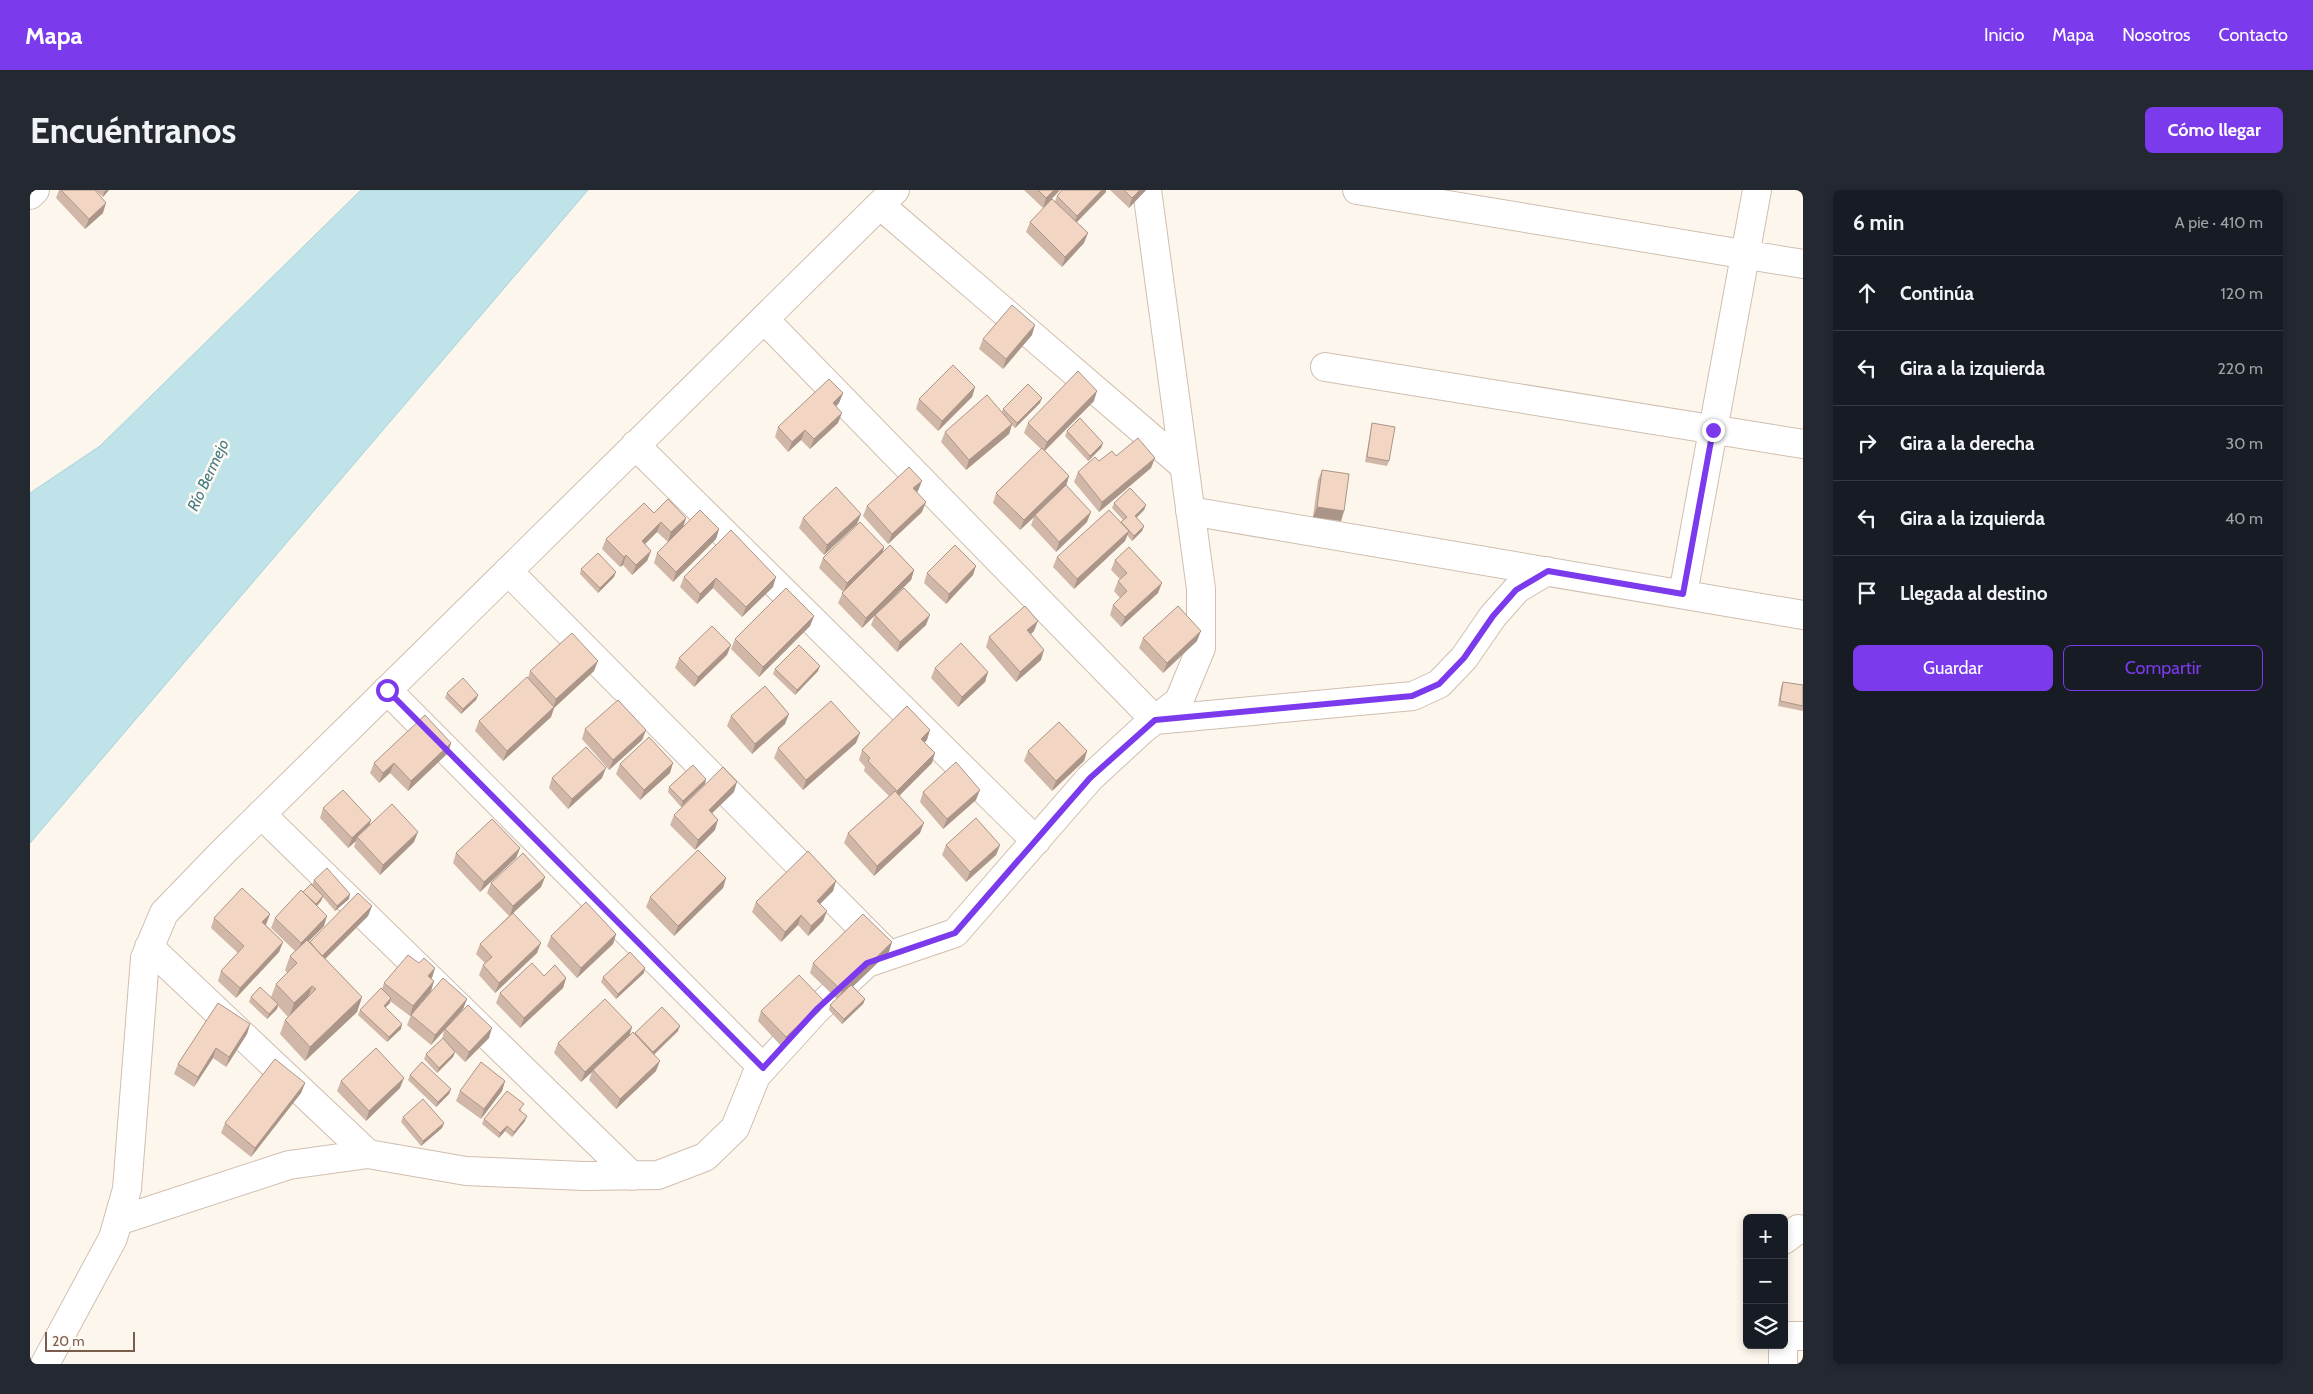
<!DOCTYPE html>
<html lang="es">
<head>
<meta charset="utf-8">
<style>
	:root { --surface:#171b24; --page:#242831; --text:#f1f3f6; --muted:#9ea1a6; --line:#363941; --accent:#7c3aed }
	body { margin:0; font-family:Cabin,sans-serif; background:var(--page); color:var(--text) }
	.controls { position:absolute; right:15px; bottom:15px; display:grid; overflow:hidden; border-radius:8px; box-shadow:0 2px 8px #0003 }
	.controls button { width:45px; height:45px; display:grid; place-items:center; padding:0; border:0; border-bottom:1px solid var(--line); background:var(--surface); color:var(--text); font:25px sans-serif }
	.scale { position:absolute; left:15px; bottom:12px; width:90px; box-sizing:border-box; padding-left:5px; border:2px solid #7a5c4d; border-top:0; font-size:14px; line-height:18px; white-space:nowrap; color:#7a5c4d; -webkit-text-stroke:4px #fffaf3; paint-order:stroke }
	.stop { position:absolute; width:15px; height:15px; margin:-11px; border:4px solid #7c3aed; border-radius:50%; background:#fff }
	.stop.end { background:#7c3aed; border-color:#fff; box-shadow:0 1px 5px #0008 }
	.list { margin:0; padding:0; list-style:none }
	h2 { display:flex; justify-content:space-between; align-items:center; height:65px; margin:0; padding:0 20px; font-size:21px }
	h2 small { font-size:16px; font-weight:400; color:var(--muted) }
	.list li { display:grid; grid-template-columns:32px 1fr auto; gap:15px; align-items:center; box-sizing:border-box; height:75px; padding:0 20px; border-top:1px solid var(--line) }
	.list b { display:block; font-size:19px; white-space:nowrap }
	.list em { font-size:16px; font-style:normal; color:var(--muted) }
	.actions { display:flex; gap:10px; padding:15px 20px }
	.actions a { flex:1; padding:11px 0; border:1px solid var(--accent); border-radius:8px; text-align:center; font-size:18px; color:var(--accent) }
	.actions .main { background:var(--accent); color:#fff }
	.icon { flex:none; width:28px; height:28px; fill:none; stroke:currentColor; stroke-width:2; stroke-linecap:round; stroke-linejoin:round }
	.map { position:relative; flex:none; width:1773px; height:1174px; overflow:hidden; border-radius:8px }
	header { display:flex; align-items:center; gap:30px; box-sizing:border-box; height:70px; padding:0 25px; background:var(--accent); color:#fff }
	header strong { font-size:24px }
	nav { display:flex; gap:28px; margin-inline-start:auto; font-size:18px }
	.intro { display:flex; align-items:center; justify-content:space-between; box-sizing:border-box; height:120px; padding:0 30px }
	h1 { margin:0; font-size:35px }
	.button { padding:12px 22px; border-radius:8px; background:var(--accent); color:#fff; font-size:18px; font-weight:700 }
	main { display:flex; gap:30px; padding:0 30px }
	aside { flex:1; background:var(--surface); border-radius:8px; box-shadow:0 2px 8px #0003 }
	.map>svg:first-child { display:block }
</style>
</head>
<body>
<header>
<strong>Mapa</strong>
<nav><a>Inicio</a><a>Mapa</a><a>Nosotros</a><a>Contacto</a></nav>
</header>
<div class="intro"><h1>Encuéntranos</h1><a class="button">Cómo llegar</a></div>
<main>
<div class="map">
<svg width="1773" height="1174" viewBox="0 0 1773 1174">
	<rect width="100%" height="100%" fill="#fdf6ec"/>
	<path fill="#bfe3e8" stroke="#a5d3da" d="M331 0H558L0 653V303L70 256Z"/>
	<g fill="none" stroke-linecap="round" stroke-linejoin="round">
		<defs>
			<path id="minor" d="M1327 0 1773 74
				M0 5 5 0
				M850 15 1154 276
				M734 129 1125 530 1383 506 1409 494 1434 468 1463 426 1487 399 1517 381
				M1295 177 1773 254
				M605 255 1006 651
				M1160 321 1773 425
				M478 381 852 758
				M1653 404 1727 0
				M357 500 733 878
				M231 624 602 986
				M119 757 338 964
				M88 1031 259 975 338 964 436 981 554 986 628 985 675 967 705 938 726 886 786 820 837 773 925 743 1060 588 1112 540 1149 511 1171 458V399L1117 0
				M1754 1050 1768 1039 1773 1040
				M1754 1146H1773
				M1753 1155V1174
				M15 1174 83 1048 97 999 115 768 134 723 192 663 865 0"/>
		</defs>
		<use href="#minor" stroke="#d1beb0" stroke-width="30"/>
		<use href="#minor" stroke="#fff" stroke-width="28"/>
	</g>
	<path fill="#d1b7a8" d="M29 0H65L73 23 55 39 26 8Z
		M65 0H79L73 7Z
		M994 0H1030L1013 18Z
		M1032 0H1076V2L1047 32 1054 53 1032 77 996 42 1000 32 1025 11 1027 6Z
		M1080 0H1116L1099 18Z
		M1002 145 973 179 949 159 953 149Z
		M945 197 942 207 908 241 886 219 889 209Z
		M813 203 809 213 806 217 808 233 780 259 771 250 758 262 745 247 748 237Z
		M1064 211 1015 261 1039 286 1036 296 1057 332 1026 362 1001 335 1004 327 990 340 963 313 966 303 1011 259 994 243 998 233Z
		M1010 213 985 238 982 235 979 244 936 280 911 252 915 242 972 222 973 219Z
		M1342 233 1359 271 1357 276 1335 272 1341 238Z
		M1037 241 1073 253 1071 258 1058 271 1035 246Z
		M1086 266 1121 278 1069 322 1044 292 1048 282 1069 271Z
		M1292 280 1314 321 1311 331 1283 327 1288 290Z
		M888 301 887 302 892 322 858 354 833 326 837 316Z
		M1084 313 1116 315 1114 320 1106 328 1114 336 1112 341 1102 351 1097 345 1095 351 1044 399 1023 377 1027 367 1091 332 1093 330 1082 318Z
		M624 323 656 328 653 337 689 339 686 349 643 392 624 373 627 363 638 352 627 342 615 354 621 361 617 371 602 385 593 375 590 377 572 359 576 349Z
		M831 324 827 334 794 365 769 338 773 328Z
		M701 340 743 397 712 427 683 398 667 414 650 397 654 387Z
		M854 357 853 363 884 380 881 390 832 438 808 413 813 402 789 378 793 368Z
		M1085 370 1128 403 1091 437 1080 425 1083 415 1090 408 1084 401 1088 391 1090 389 1081 380Z
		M551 379 584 387 568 403 550 384Z
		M897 383 943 385 916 414 894 393Z
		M845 425 896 435 867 462 841 435Z
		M784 426 780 436 729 487 701 459 705 449Z
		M1004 441 1001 444 1011 470 986 492 956 457 959 447Z
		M1113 448 1167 451 1133 483 1109 458Z
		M697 465 664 497 645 478 649 468Z
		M905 478 958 482 955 492 928 517 901 488Z
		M745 479 788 481 765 505 743 484Z
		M500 481H564L524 518 521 527 473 571 445 541 449 531 498 488Z
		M1753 492 1773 495V521L1748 516 1751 497Z
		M417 503 448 505 446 510 431 524 415 508Z
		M701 526 755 534 722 564 697 536Z
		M555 539 616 540 612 550 579 580 552 549Z
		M897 550 894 552 902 573 869 606 890 643 844 686 814 653 818 643 859 606 834 581 835 577 829 570 832 560Z
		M421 553 418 563 378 601 360 583 349 593 340 583 344 573Z
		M826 553 773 600 744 568 748 558Z
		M998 561H1057L1054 571 1022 601 994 571Z
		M590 574 640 583 610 610 586 584Z
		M522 588H572L538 619 519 598Z
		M676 589 675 594 651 617 638 602 639 597Z
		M704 602 682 623 685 640 665 660 640 635 644 625Z
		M893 602 946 610 913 639 890 612Z
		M293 618 341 630 339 636 384 652 350 685 324 657 326 651 318 658 290 628Z
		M916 655H970L966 665 936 692 912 665Z
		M490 658 486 668 450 702 423 673 426 663Z
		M515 687 511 697 483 723 507 763 465 803 449 785 453 775 455 773 446 764 450 754 479 726 457 703 461 693Z
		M696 688 693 698 644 746 616 717 620 707Z
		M284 690 319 709 305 721 293 707 291 711 287 716 294 736 279 751 280 752 342 716 338 726 295 769 332 807 327 822 275 871 250 844 255 830 258 827 248 816 247 819 237 829 219 812 221 807H241L246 794 257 783 255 780 260 766 265 761 241 738 245 728 273 702 282 695Z
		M806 691 803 701 790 714 797 721 793 731 778 746 768 735 751 752 722 722 726 712Z
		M240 724 236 735 253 752 249 762 206 808 188 791 191 781 208 763 181 738 184 728Z
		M586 744 583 754 547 788 517 756 521 746Z
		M859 762 823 796 835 809 833 814 812 834 799 820 800 815 807 809 780 783 783 773Z
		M389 773 405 778 401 789 404 791 401 801 384 821 437 809 433 819 424 830 459 848 435 872 425 862 423 867 407 883 394 869 396 864 412 849 414 841 401 855 377 835 381 825 380 826 360 811V813L355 817 371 839 357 852 328 825 330 820 352 799 354 793Z
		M614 783 586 809 571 792 573 787Z
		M514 786 536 788 533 798 490 838 466 813 470 803Z
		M731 821H790L752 857 728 831Z
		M220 834 217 844 196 877 183 868 164 897 144 884 148 874Z
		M602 837 599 845 604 844 605 843 648 841 624 865 626 881 586 919 559 890 562 882 551 892 524 863 528 853Z
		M380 885 421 899 419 904 406 917 378 890Z
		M311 891 370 898 336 931 307 901Z
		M475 891 472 901 451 929 426 911 430 901Z
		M275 893 271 903 221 967 191 943 195 933Z
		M492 919 490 922 495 931 482 947 475 941 469 948 452 934 454 929Z
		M373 927 414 933 412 938 391 956 371 932Z"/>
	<path fill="#aa9588" d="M76 0H79L73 7 74 2Z
		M1024 0H1030L1013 18 1016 8Z
		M1072 0H1076V2L1043 36 1047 26Z
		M1110 0H1116L1099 18 1102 8Z
		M76 13 73 23 55 39 59 29Z
		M1058 43 1054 53 1032 77 1035 67Z
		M1005 135 1002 145 973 179 976 169Z
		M945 197 942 207 908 241 912 231Z
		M1067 201 1064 211 1013 262 1017 252Z
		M813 203 809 213 799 223 803 213Z
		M1012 208 1010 213 985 238 987 233Z
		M812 223 808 233 780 259 784 249Z
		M982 234 979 244 936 280 939 270Z
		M775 240 771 250 758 262 762 252Z
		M1073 253 1071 258 1058 271 1060 266Z
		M1125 268 1121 278 1069 322 1072 312Z
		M1039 286 1036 296 1005 325 1004 327 990 340 994 330Z
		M892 291 888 301 879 308 883 298Z
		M896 312 892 322 858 354 862 344Z
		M1116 315 1114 320 1103 331 1105 326Z
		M1287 317 1314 321 1311 331 1283 327Z
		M1061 322 1057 332 1026 362 1029 352Z
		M831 324 827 334 794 365 797 355Z
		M656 328 653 338 638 352 641 342Z
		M631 332 627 342 608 361 612 351Z
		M1114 336 1112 341 1102 351 1104 346Z
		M689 339 686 349 643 392 646 382Z
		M1099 341 1095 351 1044 399 1047 389Z
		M854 357 851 367 813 403 817 393Z
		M621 361 617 371 602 385 606 375Z
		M596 365 593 375 590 377 594 367Z
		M946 376 943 385 916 414 919 404Z
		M884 380 881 390 832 438 836 428Z
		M586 382 584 387 568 403 570 398Z
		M746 387 743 397 712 427 716 417Z
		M686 388 683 398 667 414 670 404Z
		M1132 393 1128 403 1091 437 1095 427Z
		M900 425 896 435 867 462 870 452Z
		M784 426 780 436 729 487 733 477Z
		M1008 431 1004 441 994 450 997 440Z
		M1171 441 1167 451 1133 483 1137 473Z
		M701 455 697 465 664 497 668 487Z
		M1014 460 1011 470 986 492 990 482Z
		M568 471 564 481 524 518 521 527 473 571 477 561 523 518 526 509Z
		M790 476 788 481 765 505 767 500Z
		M958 482 955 492 928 517 932 507Z
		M448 505 446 510 431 524 433 519Z
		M759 524 755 534 722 564 725 554Z
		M616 540 612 550 579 580 583 570Z
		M900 540 897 550 888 559 891 549Z
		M830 543 826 553 773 600 776 590Z
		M421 553 418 563 378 601 381 591Z
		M1057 561 1054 571 1022 601 1026 591Z
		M905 563 902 573 864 611 867 601Z
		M364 573 360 583 349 593 353 583Z
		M643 573 640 583 610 610 614 600Z
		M576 578 572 588 538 619 542 609Z
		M676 589 675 594 651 617 653 611Z
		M707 592 704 602 675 630 679 620Z
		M950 600 946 610 913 639 917 629Z
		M341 630 338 640 327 647 326 651 318 658 322 648Z
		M688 630 685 640 665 660 668 650Z
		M894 633 890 643 844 686 847 676Z
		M388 642 384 652 350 685 353 675Z
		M970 655 966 665 936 692 940 682Z
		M490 658 486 668 450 702 454 692Z
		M515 687 511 697 480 726 483 716Z
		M696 688 693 698 644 746 648 736Z
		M806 691 803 701 783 721 787 711Z
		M320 704 319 709 305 721 307 716Z
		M293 706 291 711 283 720 285 715Z
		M342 716 338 726 288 776 292 766Z
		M797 721 793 731 778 746 781 736Z
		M240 724 236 734 229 742 232 732Z
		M771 725 768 735 751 752 755 742Z
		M297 726 294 736 267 763 271 753Z
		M586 744 583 754 547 788 551 778Z
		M253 752 249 762 206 808 210 798Z
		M862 752 859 762 808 811 812 801Z
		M511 753 507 763 465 803 469 793Z
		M405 778 402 788 395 796 398 786Z
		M615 778 614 783 586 809 588 804Z
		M536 788 533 798 490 838 494 828Z
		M404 791 401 801 380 826 383 816Z
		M282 796 277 810 259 828 264 813Z
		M332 807 327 822 275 871 280 857Z
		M361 808 360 813 352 821 354 816Z
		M437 809 433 819 415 839 401 855 405 845Z
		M835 809 833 814 812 834 814 829Z
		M794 811 790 821 752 857 756 847Z
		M248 814 247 819 237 829 239 824Z
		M220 834 217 844 196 877 199 867Z
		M372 834 371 839 357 852 359 847Z
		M650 836 648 841 621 867 623 862Z
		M602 837 599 847 563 880 562 882 551 892 555 882Z
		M462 838 459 848 435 872 439 862Z
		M186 858 183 868 164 897 168 887Z
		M425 862 423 867 407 883 409 878Z
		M630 871 626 881 586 919 590 909Z
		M374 888 370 898 336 931 339 921Z
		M475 891 472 901 451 929 454 919Z
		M275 893 271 903 221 967 225 958Z
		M421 899 419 904 406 917 408 912Z
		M497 926 495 931 482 947 484 942Z
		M414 933 412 938 391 956 393 951Z
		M477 936 475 941 469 948 470 943Z"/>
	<path fill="#f3d5c3" stroke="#aa9588" d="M31 0H65L76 13 59 29Z
		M1008 0H1024L1016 8Z
		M1032 0H1072L1047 26 1027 6Z
		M1094 0H1110L1102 8Z
		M1022 9 1058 43 1035 67 1000 32Z
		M982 115 1005 135 976 169 953 149Z
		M923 175 945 197 912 231 889 209Z
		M1048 181 1067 201 1017 252 998 233Z
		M799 189 813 203 803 213 812 223 784 249 775 240 762 252 748 237Z
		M998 194 1012 208 987 233 973 219Z
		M957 205 982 234 939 270 915 242Z
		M1050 228 1073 253 1060 266 1037 241Z
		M1342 233 1365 237 1359 271 1337 267Z
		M1108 248 1125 268 1072 312 1048 282 1065 267 1069 271 1082 261 1086 266Z
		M1012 258 1039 286 994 330 966 303Z
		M879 277 892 291 883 298 896 312 862 344 837 316Z
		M1292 280 1319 284 1314 321 1287 317Z
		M1036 295 1061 322 1029 352 1005 325Z
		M806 297 831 324 797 355 773 328Z
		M1100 298 1116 315 1105 326 1114 336 1104 346 1091 332 1097 327 1084 313Z
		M638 309 656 328 641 342 631 332 612 351 621 361 606 375 596 365 594 367 576 349 614 313 624 323Z
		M670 320 689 339 646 382 627 363Z
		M1079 320 1099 341 1047 389 1027 367Z
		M830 332 854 357 817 393 793 368Z
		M701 340 746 387 716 417 686 388 670 404 654 387Z
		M860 355 884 380 836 428 812 403Z
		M925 355 946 376 919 404 897 383Z
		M1099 357 1132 393 1095 427 1083 415 1097 401 1088 391 1097 383 1085 370Z
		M568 363 586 382 570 398 551 379Z
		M756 398 784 426 733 477 705 449Z
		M874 398 900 425 870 452 845 425Z
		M995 416 1008 431 997 440 1014 460 990 482 959 447Z
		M1148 416 1171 441 1137 473 1113 448Z
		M682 436 701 455 668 487 649 468Z
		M542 443 568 471 526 509 500 481Z
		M931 453 958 482 932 507 905 478Z
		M769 455 790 476 767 500 745 479Z
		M497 487 524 517 477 561 449 531Z
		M433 488 448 505 433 519 417 503Z
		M1753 492 1773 495V516L1750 511Z
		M735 496 759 524 725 554 701 526Z
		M588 510 616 540 583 570 555 539Z
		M801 511 830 543 776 590 748 558Z
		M877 516 900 540 891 549 905 563 867 601 838 571 840 568 832 560Z
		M395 525 421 553 381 591 364 573 353 583 344 573Z
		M1029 532 1057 561 1026 591 998 561Z
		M619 547 643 573 614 600 590 574Z
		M556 557 576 578 542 609 522 588Z
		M926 572 950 600 917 629 893 602Z
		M663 575 676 589 653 611 639 597Z
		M693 577 707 592 679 620 688 630 668 650 644 625Z
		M313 600 341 630 322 648 293 618Z
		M865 601 894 633 847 676 818 643Z
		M362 614 388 642 353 675 327 647Z
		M946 628 970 655 940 682 916 655Z
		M462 629 490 658 454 692 426 663Z
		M668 660 696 688 648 736 620 707Z
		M778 661 806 691 787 711 797 721 781 736 771 725 755 742 726 712Z
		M493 663 515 687 483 716 461 693Z
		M297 678 320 704 307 716 284 690Z
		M281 694 293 706 286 714 273 702Z
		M212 698 240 724 232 732 253 752 210 798 191 781 214 756 184 728Z
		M271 700 297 726 271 753 245 728Z
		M328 703 342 716 292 766 280 752Z
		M556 712 586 744 551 778 521 746Z
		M483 723 511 753 469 793 453 775 462 767 450 754Z
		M833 724 862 752 812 801 783 773Z
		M277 750 332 807 280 857 255 830 286 799 282 796 264 813 246 794 267 773 260 766Z
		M600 762 615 778 588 804 573 787Z
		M378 765 389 773 394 768 405 778 398 786 404 791 383 816 354 793Z
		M502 773 514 786 525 775 536 788 494 828 470 803Z
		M769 785 794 811 756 847 731 821Z
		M413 788 437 809 405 845 381 825Z
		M821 795 835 809 814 829 800 815Z
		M230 797 248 814 239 824 221 807Z
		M351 798 361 808 354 816 372 834 359 847 330 820Z
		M575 809 602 837 555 882 528 853Z
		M188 813 220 834 199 867 186 858 168 887 148 874Z
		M438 815 462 838 439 862 415 839Z
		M632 817 650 836 623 862 605 843Z
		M603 842 630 871 590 909 563 880Z
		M413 848 425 862 409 878 396 864Z
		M346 858 374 888 339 921 311 891Z
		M245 869 275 893 225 958 195 933Z
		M392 872 421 899 408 912 380 885Z
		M451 872 475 891 454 919 430 901Z
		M477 901 494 914 489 920 497 926 484 942 477 936 470 943 454 929Z
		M393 909 414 933 393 951 373 927Z"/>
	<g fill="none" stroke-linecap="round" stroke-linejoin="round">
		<path stroke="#7c3aed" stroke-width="6" d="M357 500 733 878 786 820 837 773 925 743 1060 588 1125 530 1382 506 1409 494 1434 468 1463 426 1486 400 1518 381 1653 404 1683 240"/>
	</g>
	<g text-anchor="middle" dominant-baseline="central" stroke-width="5" stroke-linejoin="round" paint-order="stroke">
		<g font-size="16" font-style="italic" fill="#437c86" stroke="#fffaf3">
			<text transform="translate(178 285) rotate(-65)">Río Bermejo</text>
		</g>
	</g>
</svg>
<div class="controls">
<button>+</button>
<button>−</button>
<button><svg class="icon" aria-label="layers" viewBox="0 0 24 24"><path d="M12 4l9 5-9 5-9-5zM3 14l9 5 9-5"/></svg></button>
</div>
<div class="scale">20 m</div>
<div class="stop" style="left:357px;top:500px"></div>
<div class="stop end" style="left:1683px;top:240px"></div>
</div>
<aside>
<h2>6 min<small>A pie · 410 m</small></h2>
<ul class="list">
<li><svg class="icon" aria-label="ahead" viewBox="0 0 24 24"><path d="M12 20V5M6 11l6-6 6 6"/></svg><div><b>Continúa</b></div><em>120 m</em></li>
<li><svg class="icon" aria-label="left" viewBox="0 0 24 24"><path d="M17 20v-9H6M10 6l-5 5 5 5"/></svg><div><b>Gira a la izquierda</b></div><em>220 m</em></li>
<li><svg class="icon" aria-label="right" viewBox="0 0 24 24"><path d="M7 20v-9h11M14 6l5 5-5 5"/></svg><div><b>Gira a la derecha</b></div><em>30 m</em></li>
<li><svg class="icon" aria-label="left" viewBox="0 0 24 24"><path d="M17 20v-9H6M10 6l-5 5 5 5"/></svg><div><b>Gira a la izquierda</b></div><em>40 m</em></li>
<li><svg class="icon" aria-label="arrive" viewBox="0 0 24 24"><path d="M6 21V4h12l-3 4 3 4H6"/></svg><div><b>Llegada al destino</b></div></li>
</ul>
<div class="actions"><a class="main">Guardar</a><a>Compartir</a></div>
</aside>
</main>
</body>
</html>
